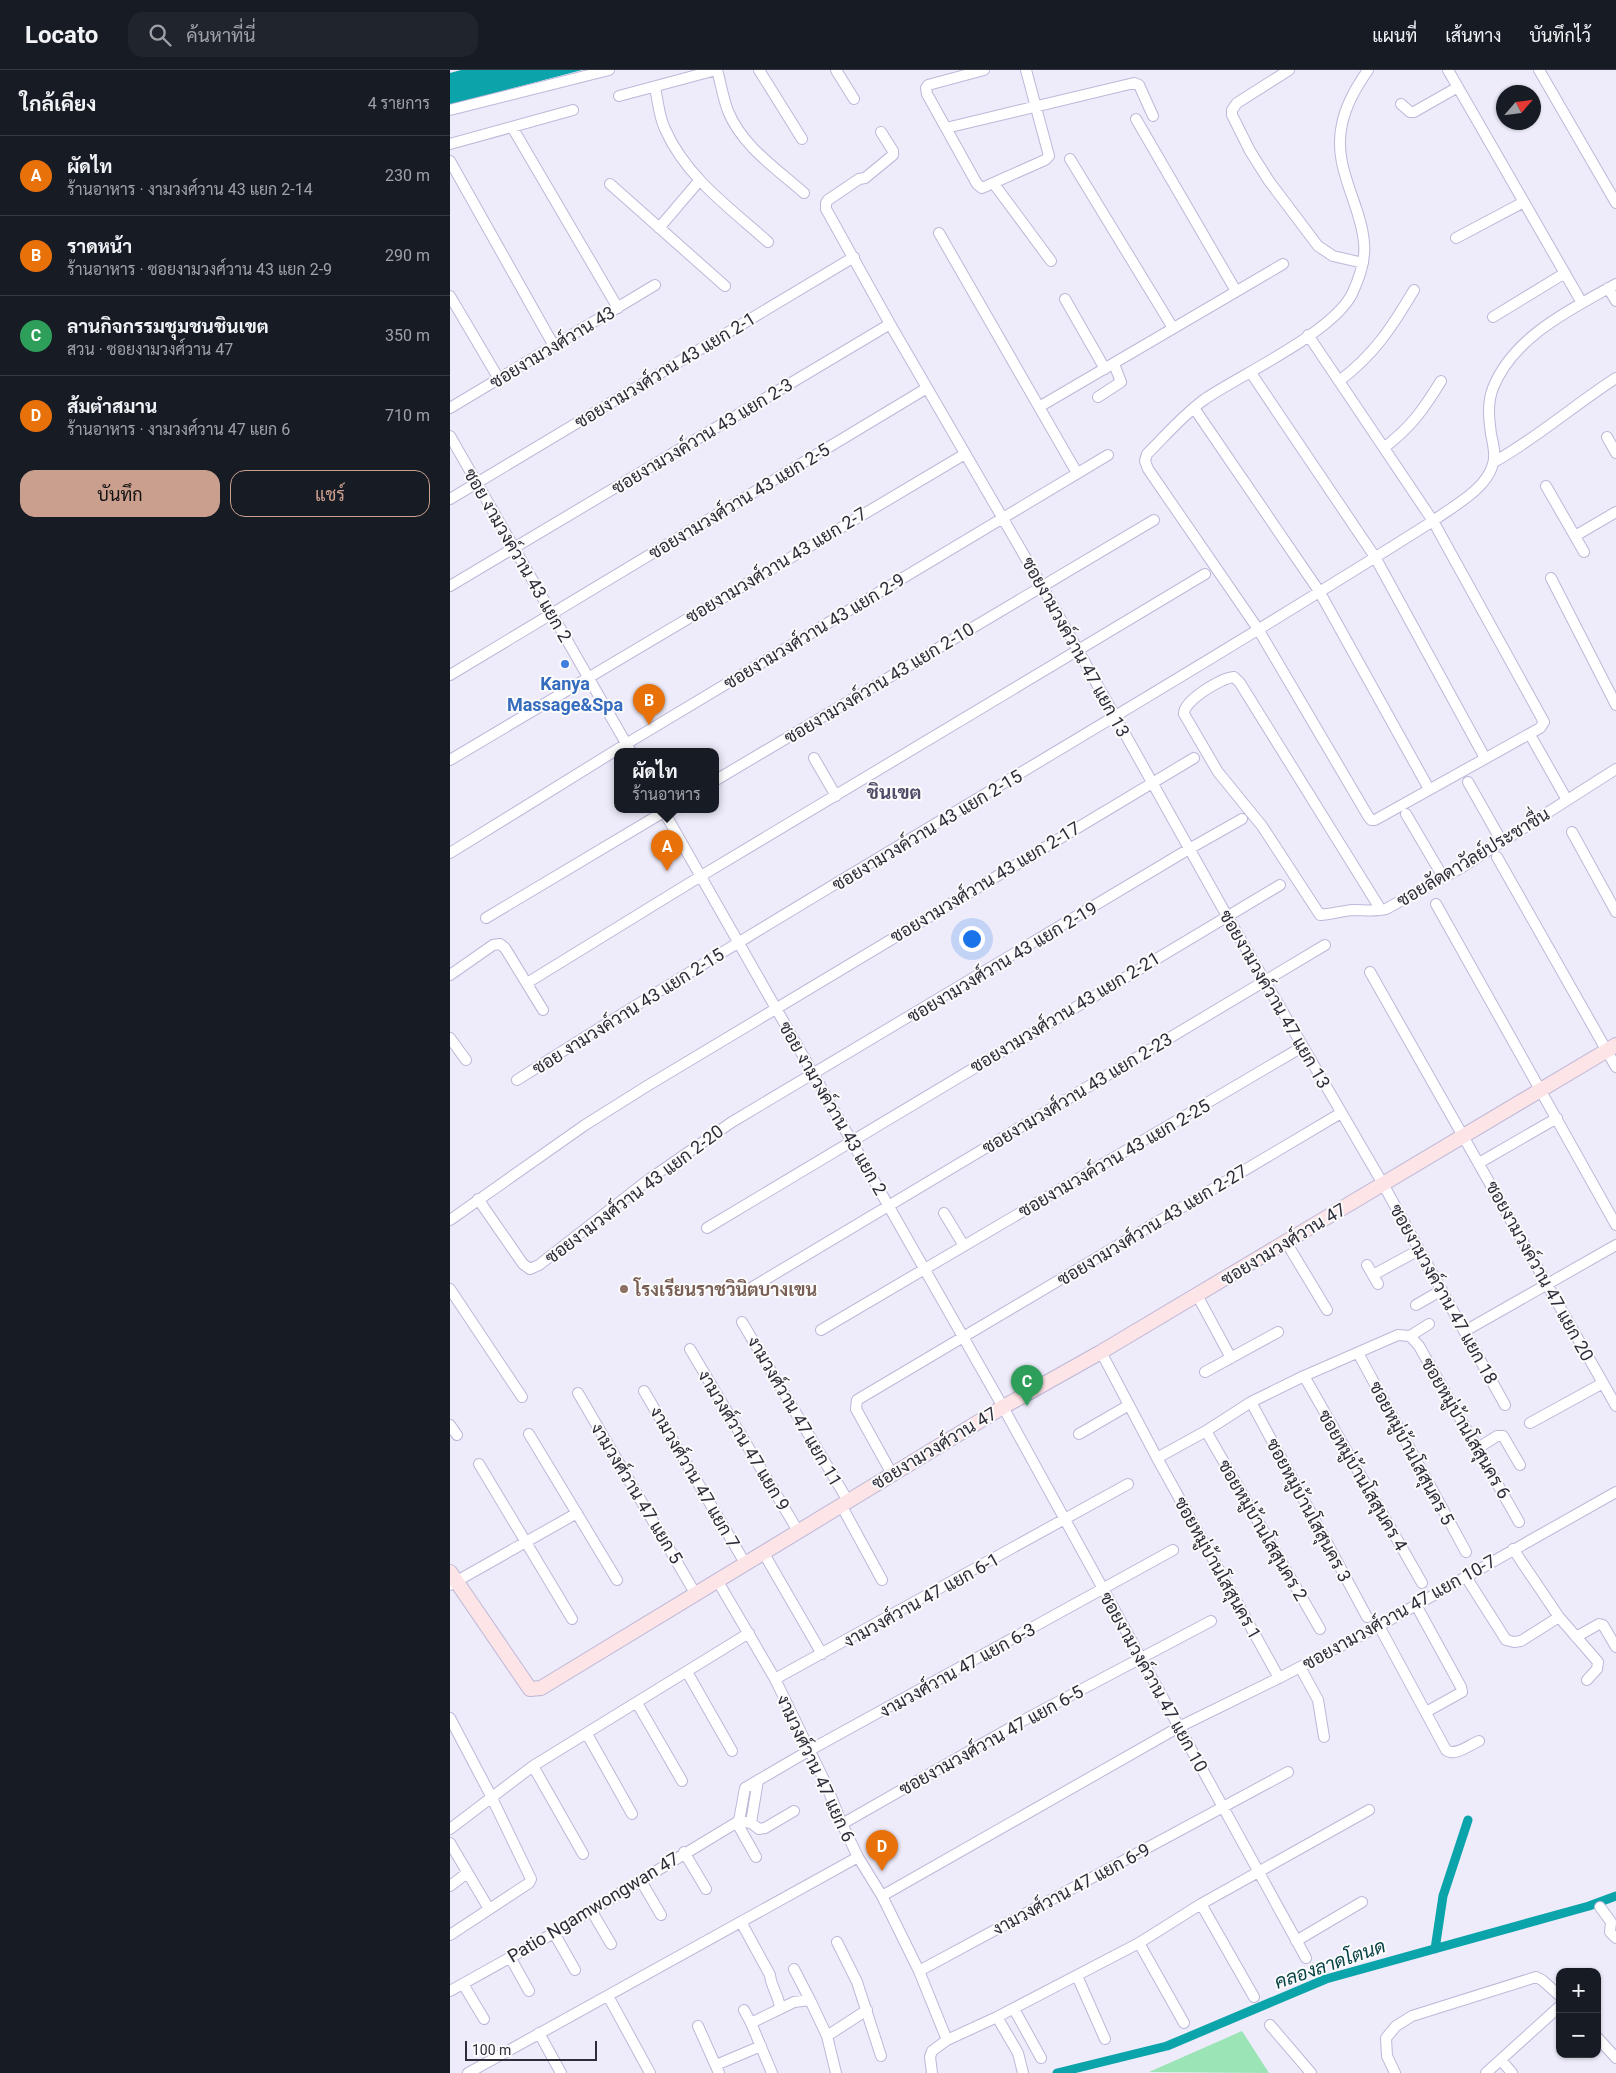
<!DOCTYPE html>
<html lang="th">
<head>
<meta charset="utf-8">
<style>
	:root { --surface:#171b24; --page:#20242c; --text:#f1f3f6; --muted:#9ea1a6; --line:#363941; --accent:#cb9f8d }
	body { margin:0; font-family:Roboto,Sarabun,sans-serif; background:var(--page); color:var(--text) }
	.controls { position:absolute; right:15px; bottom:15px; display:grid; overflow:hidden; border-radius:10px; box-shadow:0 1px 4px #0004 }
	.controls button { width:45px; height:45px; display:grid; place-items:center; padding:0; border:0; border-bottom:1px solid var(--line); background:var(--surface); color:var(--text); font:25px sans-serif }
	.compass { position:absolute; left:1046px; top:15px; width:45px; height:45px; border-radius:50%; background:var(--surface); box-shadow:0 1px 4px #0004; rotate:62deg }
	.scale { position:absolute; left:15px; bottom:12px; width:132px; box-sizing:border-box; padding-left:5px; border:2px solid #2e2c39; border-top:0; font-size:14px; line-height:18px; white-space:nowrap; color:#2e2c39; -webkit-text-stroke:4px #fbfbfb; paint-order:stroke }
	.you { position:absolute; left:521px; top:868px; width:18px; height:18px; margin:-12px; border:4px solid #fff; border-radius:50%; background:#1a73e8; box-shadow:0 0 0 8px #1a73e833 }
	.badge { display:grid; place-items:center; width:32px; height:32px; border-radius:50%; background:var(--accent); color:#fff; font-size:16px; font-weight:700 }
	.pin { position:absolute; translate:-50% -41px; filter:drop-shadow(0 1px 2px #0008) }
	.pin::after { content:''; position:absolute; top:26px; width:18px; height:15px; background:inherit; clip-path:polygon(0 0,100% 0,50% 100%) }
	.popup { position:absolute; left:164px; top:678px; width:105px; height:65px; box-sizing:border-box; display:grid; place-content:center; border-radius:10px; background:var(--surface); filter:drop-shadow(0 1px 4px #0005); font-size:16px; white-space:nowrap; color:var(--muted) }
	.popup b { font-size:19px; color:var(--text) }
	.popup::after { content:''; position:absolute; left:50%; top:100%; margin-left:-10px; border:10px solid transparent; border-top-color:var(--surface) }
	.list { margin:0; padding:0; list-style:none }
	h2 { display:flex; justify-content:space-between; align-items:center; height:65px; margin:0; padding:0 20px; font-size:21px }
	h2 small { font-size:16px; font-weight:400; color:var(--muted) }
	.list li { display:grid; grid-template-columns:32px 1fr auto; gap:15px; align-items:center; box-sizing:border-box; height:80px; padding:0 20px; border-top:1px solid var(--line) }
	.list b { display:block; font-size:19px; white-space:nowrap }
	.list p { margin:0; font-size:16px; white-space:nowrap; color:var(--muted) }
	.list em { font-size:16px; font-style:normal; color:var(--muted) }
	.actions { display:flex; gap:10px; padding:15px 20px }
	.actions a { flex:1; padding:11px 0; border:1px solid var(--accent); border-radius:15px; text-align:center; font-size:18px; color:var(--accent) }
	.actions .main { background:var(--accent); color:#111 }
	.icon { flex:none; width:28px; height:28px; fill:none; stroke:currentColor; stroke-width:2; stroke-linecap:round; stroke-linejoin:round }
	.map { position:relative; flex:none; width:1166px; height:2003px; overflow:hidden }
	header { display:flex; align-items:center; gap:30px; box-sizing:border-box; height:70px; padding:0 25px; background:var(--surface); border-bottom:1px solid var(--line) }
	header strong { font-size:24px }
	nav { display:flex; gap:28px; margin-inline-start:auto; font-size:18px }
	.search { width:350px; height:45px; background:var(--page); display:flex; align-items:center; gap:12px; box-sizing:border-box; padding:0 18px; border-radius:15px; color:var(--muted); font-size:19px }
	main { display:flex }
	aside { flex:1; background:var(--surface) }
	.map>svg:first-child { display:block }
</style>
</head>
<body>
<header>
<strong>Locato</strong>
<div class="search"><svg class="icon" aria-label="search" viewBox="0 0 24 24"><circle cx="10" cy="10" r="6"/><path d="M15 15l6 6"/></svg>ค้นหาที่นี่</div>
<nav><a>แผนที่</a><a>เส้นทาง</a><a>บันทึกไว้</a></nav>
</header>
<main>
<aside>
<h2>ใกล้เคียง<small>4 รายการ</small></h2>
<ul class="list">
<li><span class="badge" style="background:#e8710a">A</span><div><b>ผัดไท</b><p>ร้านอาหาร · งามวงศ์วาน 43 แยก 2-14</p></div><em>230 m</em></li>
<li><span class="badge" style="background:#e8710a">B</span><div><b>ราดหน้า</b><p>ร้านอาหาร · ซอยงามวงศ์วาน 43 แยก 2-9</p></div><em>290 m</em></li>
<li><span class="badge" style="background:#2e9e5b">C</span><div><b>ลานกิจกรรมชุมชนชินเขต</b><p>สวน · ซอยงามวงศ์วาน 47</p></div><em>350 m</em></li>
<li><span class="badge" style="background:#e8710a">D</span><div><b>ส้มตำสมาน</b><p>ร้านอาหาร · งามวงศ์วาน 47 แยก 6</p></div><em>710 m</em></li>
</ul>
<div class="actions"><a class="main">บันทึก</a><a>แชร์</a></div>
</aside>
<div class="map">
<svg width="1166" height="2003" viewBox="0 0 1166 2003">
	<rect width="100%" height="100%" fill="#eeecfa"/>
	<path fill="#9be4b6" d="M792 1961 819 2003 699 2002Z"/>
	<path fill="#0ba4aa" d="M11 0H132L0 35V3Z"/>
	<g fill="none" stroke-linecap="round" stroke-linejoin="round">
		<path stroke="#0ba4aa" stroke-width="9" d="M985 1879 993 1826 1018 1750
			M607 2003 717 1976 876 1909 1139 1836 1166 1826"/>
		<defs>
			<path id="street" d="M267 0C271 14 273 28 278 41 292 76 327 99 354 123
				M309 0 352 69
				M386 0 404 29
				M534 0 478 15 476 18 477 24 527 114 532 118 595 90 599 86 576 0
				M839 0 787 33 782 40V45L800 81 819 111 868 176 883 186 913 193
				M998 0 1132 233
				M1089 0 1166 133
				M205 18C208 31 209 47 215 59 236 107 280 138 318 172
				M169 26 266 0
				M951 34 960 42H964L1008 17
				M0 40 159 0
				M686 49 786 221
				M62 57 168 238
				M496 58 684 13 689 15 703 46
				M431 62 443 81V85L415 108 409 109 378 130 376 133V139L440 254 592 516 777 846 933 1114 1055 1335
				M0 74 123 40
				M620 89 723 258
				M0 91 104 276
				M160 114 275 216
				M544 114 601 191
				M209 158 249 111
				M489 163 627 403
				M1006 168 1074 132
				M1158 218 1166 231
				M0 226 49 309
				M615 229 655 299
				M1043 247 1115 203
				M858 265 983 451 1094 652 1090 658 925 750H921L918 746 808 559 698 399 695 391 697 384C715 366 734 344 755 329 792 304 882 263 902 224 909 209 916 190 914 173 911 133 882 98 892 54 896 34 906 17 918 0
				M801 303 925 487 1035 688
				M889 311C924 285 942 257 964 220
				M648 327 671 312 664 294
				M589 337 833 194
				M0 338 205 215
				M744 338 869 521 979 719
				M0 366 181 682
				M1157 367 1166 383
				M935 377C962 356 973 340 991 311
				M1044 392C1087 368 1124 335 1166 308
				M1096 416 1134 482
				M0 429 404 187
				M1125 466 1166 442
				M1101 508 1166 635
				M0 516 440 254
				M0 605 477 318
				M1083 670 1117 730
				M364 688 386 726
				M0 690 515 384
				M266 710 704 450
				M1018 712 1052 772
				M213 740 553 1337 856 1888
				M956 744 993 807
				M1122 762 1166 842
				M0 783 176 674 658 385
				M1047 787 1166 997
				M986 834 1166 1155
				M931 840 790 613 784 607C771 608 733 631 734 644L768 702 812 756 870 845C881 844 892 841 903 840 914 840 925 842 936 839L1014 796 1166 699
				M36 848 217 740
				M920 902 1166 1336
				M0 905 43 875 50 874 55 878 93 940
				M77 913 251 806 755 504
				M0 968 16 990
				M67 1010C369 818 681 642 983 451 1003 436 1036 420 1043 394 1046 385 1043 373 1041 364 1039 349 1037 333 1043 318 1063 267 1121 239 1166 214
				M1029 1093 1107 1048
				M28 1129 73 1194 80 1199 89 1195 198 1110 282 1052 739 779 792 749
				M494 1143 514 1176
				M0 1150 135 1055 197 1016 744 688
				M257 1158 830 815
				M836 1172 877 1240
				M917 1195 928 1214
				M923 1205 969 1180
				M301 1218 875 875
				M0 1219 72 1327
				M747 1225 781 1288
				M966 1235 992 1220
				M292 1252 398 1431
				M371 1260 852 977
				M1015 1261 1166 1175
				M960 1266 969 1276 1069 1452
				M960 1266 979 1254
				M240 1279 348 1461
				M651 1282 707 1388 756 1361 801 1332 854 1306 948 1265 960 1266
				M908 1283 1016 1482
				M755 1302 828 1262
				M854 1306 972 1513
				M194 1321 295 1493
				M128 1323 245 1523
				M801 1332 917 1547
				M1080 1353 1153 1313
				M0 1355 7 1365
				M756 1361 870 1559
				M79 1364 167 1510
				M629 1364 679 1335
				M1028 1378 1047 1366H1053L1070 1395
				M707 1388 829 1608
				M29 1394 122 1549
				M442 1404 406 1339 407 1330 891 1043
				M391 1435 432 1510
				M313 1482 372 1584
				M1016 1507 1056 1570 1064 1572 1071 1571 1109 1547 1063 1479
				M267 1510 325 1609 375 1712 392 1754 408 1787 432 1826 469 1901 497 1970
				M0 1515 127 1443
				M966 1535 1011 1617 1012 1622 976 1642
				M1109 1547 1148 1592 1147 1599 1137 1610
				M929 1556 996 1680C1005 1687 1019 1675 1029 1671
				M1126 1567 1149 1554 1153 1555 1166 1577
				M850 1597 868 1630 874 1667
				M237 1602 282 1681
				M325 1609 678 1414
				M187 1633 232 1711
				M0 1648 41 1726 81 1809 79 1813 0 1865
				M137 1664 182 1744
				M83 1696 133 1784
				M308 1710 301 1753 289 1751 295 1718 360 1680 723 1480
				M287 1753 306 1787
				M301 1753 309 1759 315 1758 344 1741
				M392 1754 574 1650 761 1551
				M0 1759 83 1696 299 1563
				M0 1773 39 1839
				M234 1782 256 1819
				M191 1811 211 1845
				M0 1816 17 1803
				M432 1826 729 1657 829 1608 929 1556 1166 1422
				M751 1834 804 1927
				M1150 1837 1161 1852 1160 1862 1166 1868
				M141 1840 161 1874
				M291 1852 320 1905C321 1917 329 1926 330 1938
				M104 1863 125 1900
				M846 1871 912 1832
				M387 1872 407 1912 431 1986
				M689 1873 734 1953
				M60 1887 79 1921
				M344 1899 360 1930
				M469 1901 838 1702
				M627 1906 655 1969
				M13 1914 34 1949
				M0 1921 104 1863 289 1751
				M158 1926 200 2003
				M564 1939 591 1988
				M294 1940 301 1953
				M547 1947 568 1983 573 2003
				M820 1955 861 2003
				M248 1956 269 2003
				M89 1963 111 2003
				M377 1966 417 1940
				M1147 1967 1166 1988
				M1051 1990 1062 2003
				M266 1995 311 1976
				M18 2003 408 1787
				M322 2003 301 1953 344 1932 360 1930 377 1966 386 2003
				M482 2003 480 1987 482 1981 497 1970 547 1947 689 1873 751 1834 919 1740
				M945 2003 937 1986 936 1968 946 1956 962 1946 1086 1907 1092 1910 1110 1926
				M1036 2003 1110 1936"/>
			<path id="secondary" d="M0 1502 80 1619 91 1618 553 1337 651 1282 1166 975"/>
		</defs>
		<use href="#street" stroke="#bdb7d9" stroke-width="12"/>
		<use href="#secondary" stroke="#bdb7d9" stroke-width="16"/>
		<use href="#street" stroke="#fff" stroke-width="10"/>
		<use href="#secondary" stroke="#fde4e6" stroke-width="14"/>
	</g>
	<circle fill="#3f7fe0" stroke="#fbfbfb" stroke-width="2" cx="115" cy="594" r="5"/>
	<circle fill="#8d6e63" stroke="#fbfbfb" stroke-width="2" cx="174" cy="1219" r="5"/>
	<g text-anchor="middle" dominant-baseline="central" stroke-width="4" stroke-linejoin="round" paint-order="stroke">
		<g font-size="18" fill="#2e2c39" stroke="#fbfbfb">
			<text transform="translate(102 277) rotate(-31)">ซอยงามวงศ์วาน 43</text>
			<text transform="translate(215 300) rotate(-31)">ซอยงามวงศ์วาน 43 แยก 2-1</text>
			<text transform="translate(252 366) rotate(-31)">ซอยงามวงค์วาน 43 แยก 2-3</text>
			<text transform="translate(289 431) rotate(-31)">ซอยงามวงศ์วาน 43 แยก 2-5</text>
			<text transform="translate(68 485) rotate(60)">ซอย งามวงค์วาน 43 แยก 2</text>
			<text transform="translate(326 495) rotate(-31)">ซอยงามวงศ์วาน 43 แยก 2-7</text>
			<text transform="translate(364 561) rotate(-31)">ซอยงามวงศ์วาน 43 แยก 2-9</text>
			<text transform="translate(626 577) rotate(61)">ซอยงามวงค์วาน 47 แยก 13</text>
			<text transform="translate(429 613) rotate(-31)">ซอยงามวงค์วาน 43 แยก 2-10</text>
			<text transform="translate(477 760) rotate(-31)">ซอยงามวงค์วาน 43 แยก 2-15</text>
			<text transform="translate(1023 787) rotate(-31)">ซอยลัดดาวัลย์ประชาชื่น</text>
			<text transform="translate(535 812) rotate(-31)">ซอยงามวงศ์วาน 43 แยก 2-17</text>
			<text transform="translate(552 892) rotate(-31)">ซอยงามวงศ์วาน 43 แยก 2-19</text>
			<text transform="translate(825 929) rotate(60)">ซอยงามวงค์วาน 47 แยก 13</text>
			<text transform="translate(178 941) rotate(-32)">ซอย งามวงค์วาน 43 แยก 2-15</text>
			<text transform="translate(615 942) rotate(-31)">ซอยงามวงศ์วาน 43 แยก 2-21</text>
			<text transform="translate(627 1023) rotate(-31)">ซอยงามวงศ์วาน 43 แยก 2-23</text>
			<text transform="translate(383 1038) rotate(60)">ซอย งามวงค์วาน 43 แยก 2</text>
			<text transform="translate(664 1088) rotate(-30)">ซอยงามวงค์วาน 43 แยก 2-25</text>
			<text transform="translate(184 1124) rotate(-37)">ซอยงามวงศ์วาน 43 แยก 2-20</text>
			<text transform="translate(702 1155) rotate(-31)">ซอยงามวงศ์วาน 43 แยก 2-27</text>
			<text transform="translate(833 1174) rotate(-31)">ซอยงามวงศ์วาน 47</text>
			<text transform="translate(1090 1201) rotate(61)">ซอยงามวงค์วาน 47 แยก 20</text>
			<text transform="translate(994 1224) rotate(61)">ซอยงามวงค์วาน 47 แยก 18</text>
			<text transform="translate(345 1341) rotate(60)">งามวงศ์วาน 47 แยก 11</text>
			<text transform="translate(1016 1358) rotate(60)">ซอยหมู่บ้านโสสุนคร 6</text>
			<text transform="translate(294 1370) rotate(59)">งามวงศ์วาน 47 แยก 9</text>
			<text transform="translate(484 1378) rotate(-31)">ซอยงามวงศ์วาน 47</text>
			<text transform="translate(962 1383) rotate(62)">ซอยหมู่บ้านโสสุนคร 5</text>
			<text transform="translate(245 1407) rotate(60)">งามวงศ์วาน 47 แยก 7</text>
			<text transform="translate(913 1410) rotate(60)">ซอยหมู่บ้านโสสุนคร 4</text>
			<text transform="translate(187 1423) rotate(59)">งามวงศ์วาน 47 แยก 5</text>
			<text transform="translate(859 1440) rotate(62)">ซอยหมู่บ้านโสสุนคร 3</text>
			<text transform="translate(813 1460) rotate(60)">ซอยหมู่บ้านโสสุนคร 2</text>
			<text transform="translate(768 1498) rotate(61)">ซอยหมู่บ้านโสสุนคร 1</text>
			<text transform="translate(471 1530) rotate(-29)">งามวงศ์วาน 47 แยก 6-1</text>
			<text transform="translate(949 1542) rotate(-29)">ซอยงามวงศ์วาน 47 แยก 10-7</text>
			<text transform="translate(507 1600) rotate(-29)">งามวงศ์วาน 47 แยก 6-3</text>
			<text transform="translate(704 1612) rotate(61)">ซอยงามวงค์วาน 47 แยก 10</text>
			<text transform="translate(541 1670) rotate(-29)">ซอยงามวงศ์วาน 47 แยก 6-5</text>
			<text transform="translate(366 1698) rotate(65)">งามวงศ์วาน 47 แยก 6</text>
			<text transform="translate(621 1819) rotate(-28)">งามวงศ์วาน 47 แยก 6-9</text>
			<text transform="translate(143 1837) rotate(-31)">Patio Ngamwongwan 47</text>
		</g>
		<g font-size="18" font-weight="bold" fill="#366cbe" stroke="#fbfbfb">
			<text x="115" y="613">Kanya<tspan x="115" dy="21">Massage&amp;Spa</tspan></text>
		</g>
		<g font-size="18" font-weight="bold" fill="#785e54" stroke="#fbfbfb" text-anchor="start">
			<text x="184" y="1219">โรงเรียนราชวินิตบางเขน</text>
		</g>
		<g font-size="19" font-weight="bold" fill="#4e4966" stroke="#fbfbfb">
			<text x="444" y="722">ชินเขต</text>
		</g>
		<g font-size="19" font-style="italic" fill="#084346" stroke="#fbfbfb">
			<text transform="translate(880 1894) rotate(-19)">คลองลาดโตนด</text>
		</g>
	</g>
</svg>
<div class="controls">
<button>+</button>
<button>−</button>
</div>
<svg class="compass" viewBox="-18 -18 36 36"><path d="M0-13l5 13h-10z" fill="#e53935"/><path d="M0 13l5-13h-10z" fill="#9ea1a6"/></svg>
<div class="scale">100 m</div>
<div class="you"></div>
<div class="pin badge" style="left:217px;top:801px;background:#e8710a">A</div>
<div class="popup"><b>ผัดไท</b>ร้านอาหาร</div>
<div class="pin badge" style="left:199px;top:655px;background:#e8710a">B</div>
<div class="pin badge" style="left:577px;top:1336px;background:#2e9e5b">C</div>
<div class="pin badge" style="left:432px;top:1801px;background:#e8710a">D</div>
</div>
</main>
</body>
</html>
